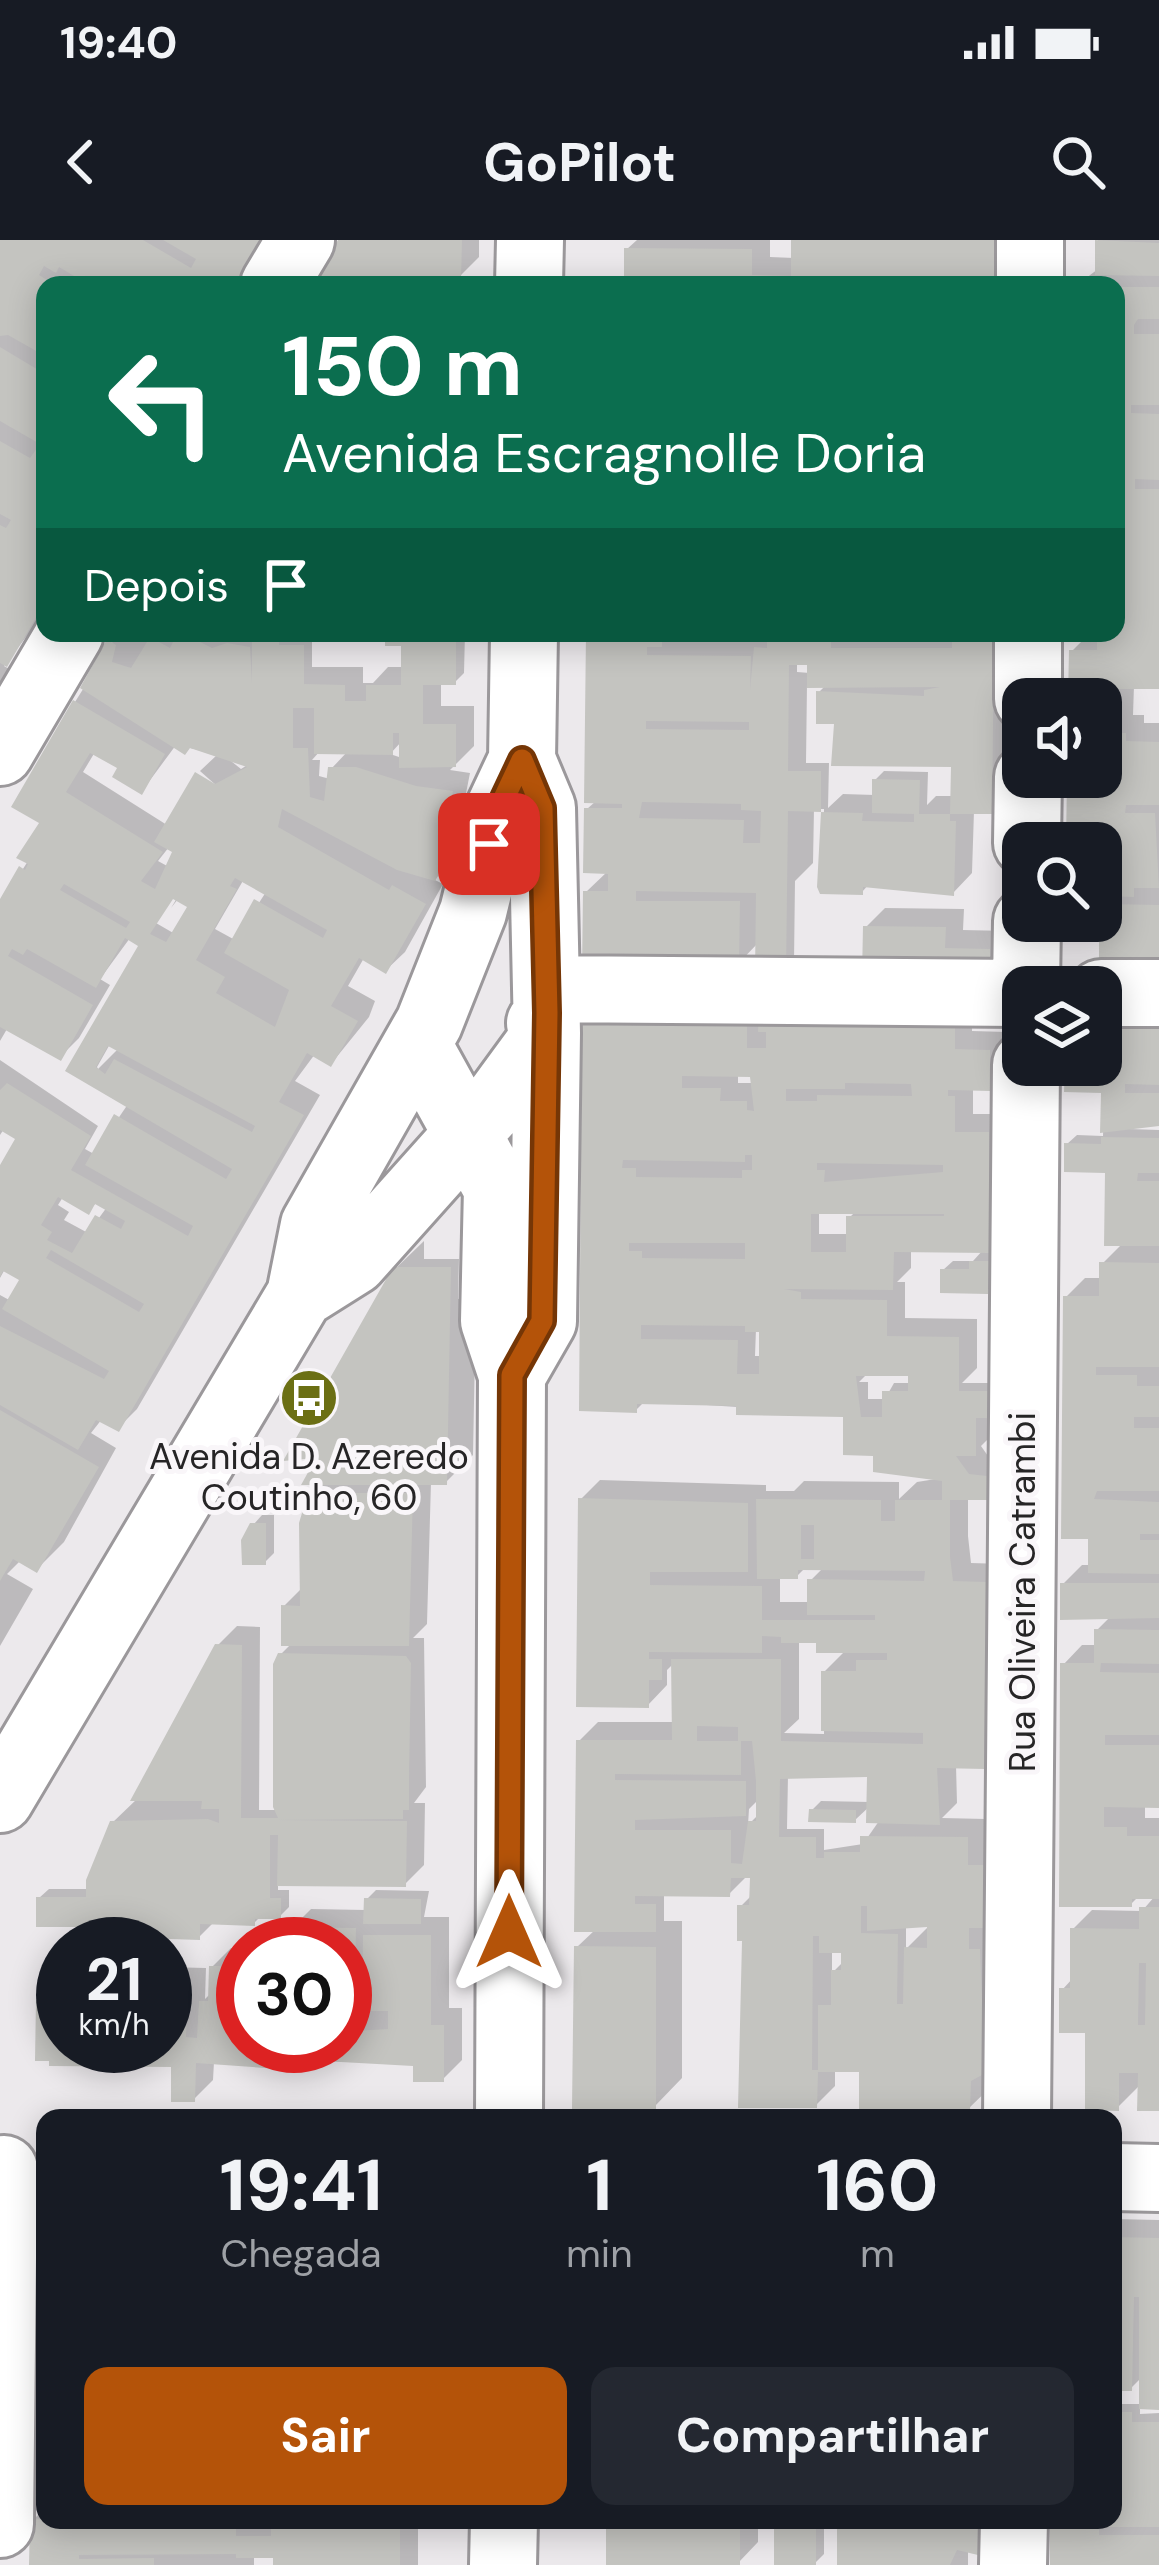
<!DOCTYPE html>
<html lang="pt">
<style>
body{margin:0;font-family:"DM Sans",sans-serif;background:#242831;color:#f1f3f6;height:100vh;display:flex;flex-direction:column;font-size:45px;white-space:nowrap}
*{box-sizing:border-box;margin:0}
p{font-size:39px;color:#9ea1a6}
.icon{flex:none;width:66px;height:66px;fill:none;stroke:currentColor;stroke-width:2;stroke-linecap:round;stroke-linejoin:round}
.map{position:relative;flex:1;overflow:hidden}
.panel{position:absolute;left:36px;top:1869px;width:1086px;height:420px;display:flex;flex-direction:column;background:#171b24;border-radius:24px;box-shadow:0 6px 30px #0003}
.panel>*{flex:none}
.hud{position:absolute;left:36px;top:36px;width:1089px;height:366px;border-radius:24px;box-shadow:0 6px 30px #0003;background:#0b6e4f;color:#fff;overflow:hidden}
.fabs{position:absolute;left:1002px;top:438px;display:grid;gap:24px}
.fabs a{display:grid;place-items:center;width:120px;height:120px;border-radius:24px;background:#171b24;box-shadow:0 6px 30px #0003;font-size:60px}
.speed{position:absolute;left:36px;top:1677px;display:flex;gap:24px;font-size:60px;font-weight:700;text-align:center}
.speed>*{display:grid;place-content:center;width:156px;height:156px;border-radius:50%;background:#171b24;box-shadow:0 6px 30px #0003;line-height:1}
.speed small{font-size:30px;font-weight:400}
.speed .limit{border:18px solid #d22;background:#fff;color:#111}
.pin{position:absolute;display:grid;place-items:center;width:102px;height:102px;color:#fff;margin:-51px;border-radius:24px;box-shadow:0 6px 18px #0006}
.me{position:absolute;width:132px;margin:-66px;rotate:0deg;stroke-linejoin:round;filter:drop-shadow(0 0 9px #0008)}
.turn{display:flex;align-items:center;gap:42px;height:252px;padding:0 48px;font-size:54px}
.turn .icon{width:156px;height:156px;stroke-width:2.5}
.turn b{display:block;font-size:84px;line-height:102px}
.then{display:flex;align-items:center;height:114px;padding:0 48px;background:#0003;gap:24px;font-size:45px}
.eta{display:flex;justify-content:space-evenly;align-items:center;height:204px;text-align:center}
.eta b{font-size:72px;font-weight:700;line-height:84px}
.cta{display:flex;gap:24px;margin-top:auto;padding:24px 48px}
.cta a{flex:1;height:138px;border-radius:24px;background:#b45309;color:#fff;font-size:48px;font-weight:700;line-height:138px;text-align:center}
.cta a+a{background:#242831;color:#f1f3f6}
.status{display:flex;justify-content:space-between;align-items:center;height:84px;padding:0 60px;background:#171b24;direction:ltr}
.status svg{height:33px;fill:currentColor}
header{display:flex;justify-content:space-between;align-items:center;height:156px;padding:0 48px;background:#171b24;font-size:54px;font-weight:700}
.map>svg:first-child{display:block}
.shadow{fill:#0003;fill-rule:evenodd}
.building{fill:#c4c4c0;fill-rule:evenodd}
.lines{fill:none;stroke-linecap:round;stroke-linejoin:round}
.minor-casing{stroke:#9b989b;stroke-width:72}
.minor{stroke:#fff;stroke-width:66}
.route-casing{stroke:#753606;stroke-width:30}
.route{stroke:#b45309;stroke-width:21}
.labels{text-anchor:middle;dominant-baseline:central;stroke-width:10;stroke-linejoin:round;paint-order:stroke}
.poi-label{font-size:36px;fill:#262526;stroke:#f9f6f9}
.street-label{font-size:36px;fill:#262526;stroke:#f9f6f9}
</style>
<div class="status"><b>19:40</b><svg viewBox="0 0 49 12"><path d="M0 12V9h3v3zM5 12V6h3v6zM10 12V3h3v9zM15 12V0h3v12zM26 1h20v11H26zM47 4h2v5h-2z"/></svg></div>
<header><svg class="icon" aria-label="back" viewBox="0 0 24 24"><path d="M15 5l-7 7 7 7"/></svg>GoPilot<svg class="icon" aria-label="search" viewBox="0 0 24 24"><circle cx="10" cy="10" r="6"/><path d="M15 15l6 6"/></svg></header>
<div class="map">
<svg width="1159" height="2325" viewBox="0 0 1159 2325">
<rect width="100%" height="100%" fill="#ece9ec"/>
<path class="shadow" d="M0,0H270L240,45H45V372L4,426L11,430L0,448Z
M341,0H479V17L460,36H436V45H315Z
M637,0H770V17L794,18V0H1014V45H627V9Z
M1098,0H1159V446H1134L1133,475H1144V483H1159V731L1102,692L1068,681H1101V603H1069L1070,537H1101V459H1071L1072,411L1090,393H1116V45H1077L1098,29Z
M118,393L153,400L159,393H465L464,433L455,442H441V466H474V506L450,530L470,533L453,619L433,639L443,644L405,712L386,730L364,718L348,746L375,761L369,777L331,824L315,814L295,841L320,855L137,1169L118,1188L102,1179L91,1193L116,1208L64,1302L37,1329L21,1320L7,1334L33,1349L0,1406V1055L11,1061L23,1039L5,1029L0,1038V930L19,898L4,889L0,895V820L98,886L85,909L94,914L128,864L69,830L142,705L130,698L100,739L110,745L79,798L60,817L7,789L0,801V665L28,621L43,582L75,462ZM312,394H388L404,403V427H388L373,443H363V427H312ZM402,501V518L390,514ZM176,505L218,514L200,531L218,547L167,585L83,532L95,512L121,527L142,551ZM320,511H348L331,529L330,539L319,536L320,520H312ZM226,517L249,524L241,529ZM169,607L175,614L169,627L158,621ZM244,639L266,652L235,700L215,689ZM178,645L183,648L171,668L178,659L191,666L175,694L156,683ZM110,804L119,808L98,829L97,827ZM63,957L88,971L97,962L107,967L88,993L64,980L69,972L58,965Z
M589,393H1011V511L1000,562L991,571H974L972,633L953,653L869,644L862,652L823,651L824,569H814L813,623L795,641L794,722L785,731L758,703L738,724L586,652L608,631L587,569L596,561ZM797,422H810V433L797,432ZM807,445H826L819,452L837,481L954,524L951,556H936L927,565L928,532L884,531L875,540V555L843,554L828,568L829,523H806Z
M885,668L964,669L963,690L1008,691L989,736L866,687Z
M973,759L972,791L1007,792V829L988,848L973,847V874H1007V991L985,1013H997L996,1042L987,1051L943,1030L953,1021H973L983,1010H911V1028L897,1042H905V1078L977,1079V1128L962,1143H996L994,1193L981,1206L988,1216L1005,1217V1238L986,1257H968V1296L971,1323L1004,1324L1003,1507L984,1526L956,1525L957,1563L942,1578L986,1579V1607H1002L997,1841L969,1868L862,1824L835,1829V1846L816,1865L745,1698L740,1667L752,1655L753,1635H748L729,1654H664V1681H682V1838L655,1866L577,1707L596,1689L579,1501L598,1482H674V1423L667,1430V1445L648,1465L581,1259L600,1240L766,1245V1251H794L804,1241L899,1242V1259L917,1242L942,1238L876,1213L846,1174L645,1161L636,1170L585,784L604,765ZM738,834H753V843H738ZM819,970L856,971L849,978V994H819ZM756,1089H762V1116H755ZM868,1133H911V1143H894L885,1159H868V1142H859ZM806,1327L823,1328L810,1341V1362H780V1336H797ZM799,1398L846,1410L824,1432V1494L784,1493L799,1479ZM870,1534V1562L821,1561L812,1570L855,1580L870,1566L879,1581L863,1604L824,1610V1589H787L788,1536ZM758,1560V1575L748,1585L749,1569ZM906,1684H931L906,1709ZM832,1710H844V1721L832,1733Z
M1159,760V883L1129,889L1159,890V1565L1145,1564V1578H1159V1868L1140,1845L1117,1868L1088,1790L1062,1750L1073,1738V1689L1092,1670L1142,1671L1155,1656H1139L1131,1664H1062L1063,1425L1082,1405H1097V1390L1110,1377L1063,1344L1082,1325H1091L1066,1057L1085,1038H1102V1024L1123,1003L1108,934L1067,904L1077,895L1103,896L1104,850L1068,825H1101V795H1112Z
M424,1001V1019H459L458,1059H476L473,1215L446,1242H431L427,1384L413,1398H424L426,1547L414,1563H425L424,1625L405,1644L278,1643V1650H289V1667L280,1676H261L254,1683L214,1682L199,1697L156,1695V1704H74L82,1684L39,1658L49,1649H89L112,1583L138,1558L217,1406L237,1386L260,1387L259,1570H279L280,1415L292,1403L284,1366L303,1347L311,1254L323,1242L395,1029Z
M262,1275H274V1313L265,1322L253,1285Z
M376,1650L429,1651L424,1677H449V1768H462V1820L443,1839L417,1823L314,1821V1816H287L277,1826L214,1822L213,1840L194,1859L174,1824L52,1823L39,1761L58,1742H63V1806H165V1727L206,1728L205,1759L211,1753L212,1727L231,1708H243V1806H345V1704H291L292,1688L311,1669L366,1670L367,1659Z
M1113,1979L1159,1980V2167L1140,2166V2174L1159,2173V2325H1053V2287L1060,2280H1113V2164H1142V2137L1131,2148H1113Z
M45,2268V2280H418V2325H276V2315H254V2325H32L33,2280Z
M614,2280H996V2293L977,2311L968,2309V2325H838L840,2283H824V2314L815,2323L777,2283H758V2302L739,2322L609,2285Z"/>
<path class="building" d="M0,0H143L191,28L196,19L163,0H261L235,45H89L59,27L56,33L44,26L39,35L55,45H45V116L8,95L0,96Z
M338,0H462L461,39H418V45H312Z
M791,0H996V45L791,38V45H624V8L752,9V35L791,36Z
M1095,0L1159,3V36L1095,35Z
M1116,47H1159V79H1138L1134,85V94H1159V165H1131V173L1159,174V240L1135,239V249H1159V449H1116L1115,493H1126V501L1159,502V565H1126L1125,573H1155L1159,648H1134V657L1106,656V664L1159,665V734L1099,727V695H1065L1066,681H1101V603H1066L1067,537H1101V459H1068L1069,410H1097V393H1116Z
M0,107L45,134V362L7,427L0,423V285L6,288L11,280L0,274V201L30,218L40,204L0,181Z
M160,393H199L196,400L212,408L227,403L250,407L252,443V393H279V405H304V444L345,445V461H366V445H401V406H385V393H456V445H423V484H456V527L399,528V493H393V515L314,514V468H293V508H308L310,557L324,561L328,527H356L416,546L453,551L438,636L435,641L397,630L282,569L278,587L389,650L392,645L426,664L386,734L359,718L331,766L358,781L344,805L331,827L307,813L279,862L304,875L119,1192L96,1180L78,1210L0,1165V1086L104,1139L109,1131L2,1069L19,1040L3,1031L0,1037V925L15,899L0,890V850L7,843L91,896L71,930L188,996L193,986L85,925L114,874L226,939L232,929L65,831L138,706L125,698L96,748L27,709L23,715L12,709L8,716L93,765L61,821L0,787V659L19,626L25,630L28,624L16,618L39,583L11,567L73,460L165,514L142,555L112,537L117,528L90,513L66,552L163,612L141,641L155,649L172,612L154,602L195,532L215,544L247,527L190,508L185,515L80,448L107,399L116,405L112,422L131,428L150,397L170,408L174,400ZM235,638L327,690L323,698L254,659L224,713L289,750L275,787L216,753L225,737L196,720L237,649L230,646ZM64,644L130,682L126,688L60,650ZM173,659L187,667L166,702L150,694ZM108,806L255,886L252,892L114,819L105,834L96,827ZM58,957L89,975L95,964L125,981L121,989L95,975L72,1013L47,1000L52,992L41,985ZM51,1010L144,1064L139,1072L46,1018Z
M586,393H831V408H952V401H851L852,393H994L992,574H950V581H956L954,656L863,647V655L820,654L817,647L821,572L863,573L862,581L914,582V574L872,573V539L920,540L919,574H950L951,527L831,526L834,484H816V451L924,456V450L940,447L807,448V425H789L788,531H821V572L788,571L786,734L755,733L756,653L636,651V661H740L739,727L582,731L583,651H608V634L583,633L584,568H622V564L584,563ZM662,399L767,400V408L754,407L750,450L751,416L647,415V407H662ZM646,481L749,482V490L646,489ZM642,562L741,564V570L761,571L760,603H743L744,580L639,578Z
M863,686L946,687L945,708L990,709V739L862,736Z
M582,764L587,765V783H620V773L747,767V808H766V792H758L759,767L955,777V809L990,810V851L948,850V856H955V892H989V1013L894,1012L893,1050L784,1049L801,1052V1059L887,1060V1096L959,1097V1151H988L987,1178H976V1216H956L969,1234L987,1236V1260H950V1317L953,1341L986,1342L985,1529L937,1528L940,1585L866,1583L867,1537L780,1539L779,1597H816V1618H824V1612H860V1596L968,1597V1625H985L984,1688H969V1709H980L983,1787L982,1835L971,1841L970,1871L859,1869V1832H818L817,1868H738L742,1701H737V1665H749L750,1638H731L730,1657L635,1656V1664H656V1692H574L576,1500H672L671,1419H781V1501L923,1504V1493L821,1491V1431H856V1420H887V1413H816V1403H781V1397L762,1396V1413L649,1412V1419H662V1440H649V1468L576,1467L578,1258L748,1263V1332H650V1345L762,1346V1380H875V1375H807V1339L924,1341L925,1331L798,1330V1339H757L756,1259L881,1260V1281H895V1260H942V1241L873,1232V1216L843,1215V1177L736,1175V1166L637,1164V1173L579,1171ZM682,836L750,837L754,871L747,870V861H720L721,848H682ZM845,843L911,844L912,856L817,855V861H786V849H845ZM745,915H752V930H742V938L636,937V928H622L623,920L745,922ZM817,923L943,925V932L824,942L825,930H817ZM811,974H944V976H846V1012H811ZM629,1003H745V1019L642,1018V1011H629ZM641,1085L745,1086V1092H759V1134H737L738,1100L641,1099ZM856,1136H908V1151H882V1177H861ZM801,1285H814V1319H801ZM697,1486L738,1487V1501H697ZM741,1501H752L756,1541V1581H748L742,1624L731,1623V1590H635V1580L746,1576V1541L615,1540V1534L741,1535ZM861,1666H867V1691L927,1687V1708L904,1707L903,1764H897L898,1694L861,1693ZM813,1696H819V1713H841V1730H831V1765H818V1830H812Z
M1109,778H1159V845L1125,844V853H1159V886L1100,893L1101,853L1064,852L1065,825H1101V813H1109Z
M1101,897L1159,898V933H1138L1137,941H1159V1006H1104L1105,933L1064,932V903L1101,904Z
M969,1021H989L988,1054L940,1053V1029H969Z
M1099,1022L1159,1023V1127H1096V1135H1137V1146H1159V1177H1134V1188H1159V1251H1097L1094,1259L1159,1262V1294H1140V1300H1159V1334L1088,1333V1299H1061L1063,1056H1099Z
M393,1027H451L447,1245H301L316,1218L283,1221Z
M0,1170L99,1227L37,1333L13,1319L0,1341Z
M308,1253H413L409,1406H281V1365L300,1366L299,1283Z
M250,1283H266V1325H242L241,1300Z
M1060,1343H1159V1378L1060,1380Z
M1094,1389L1159,1390V1424L1101,1423L1100,1432L1159,1433V1495H1105V1505H1159V1568L1104,1567V1587H1127V1596H1159V1659H1132V1667H1059L1060,1423H1094Z
M215,1404L242,1405L241,1578H278L273,1567V1424L278,1413L406,1416L411,1423L409,1537V1570H403V1579L278,1580L407,1581L406,1647L277,1646L278,1595H270V1658H281V1679H255V1686L200,1684V1700L139,1698V1704H71V1698H79V1687H36V1657H86V1640L110,1581L208,1579L219,1583V1569H201L202,1561H130Z
M809,1569L856,1570V1583L808,1582Z
M364,1658L421,1659V1684H363Z
M1139,1667H1159V1871H1137L1138,1833H1119V1871L1085,1870V1793H1059V1748H1070V1688L1139,1689ZM1139,1723H1146L1145,1785H1138Z
M289,1687L356,1688L354,1791L388,1789V1771H362L363,1695H431V1785H444V1842H413V1826L287,1819V1806H345V1704H288Z
M574,1706L656,1707V1869H572Z
M209,1726H243V1806H279V1829L196,1823L195,1862H171V1827L49,1826V1821H35L36,1760H63V1806H165V1745L188,1746L186,1797L197,1798L199,1761H208Z
M1113,1997L1159,1998V2170L1139,2169V2057H1134L1132,2151H1113Z
M32,2057H45V2097H31Z
M31,2170H45V2238H30Z
M1113,2172H1132V2182H1159V2287H1108L1113,2280Z
M30,2279L236,2280V2296H271V2286L400,2287V2325H273V2318H236V2314L79,2315V2319L154,2318V2325H29Z
M716,2280H805V2286H816V2325H774V2286L740,2285V2325H606V2284L716,2285Z
M817,2280H978V2315L957,2310L950,2325H837V2286H817Z
M1050,2286L1099,2287V2295H1159V2325H1050Z"/>
<g class="lines">
<g class="minor-casing">
<path id="minor" d="M1030,0V45
M274,45L301,0
M529,45L530,0
M1028,459V393
M0,512L70,393
M1027,603L1028,537
M1026,747L1027,681
M546,749L1023,753
M1101,753H1159
M418,805L497,948L494,1081L512,1135L509,1878
M300,1055L354,1021L498,860L547,793L542,568L522,520L524,393
M512,1135L543,1081L547,793L540,783
M0,1559L300,1055L314,985L429,783L473,672L498,571L522,520
M1017,1878L1026,825
M1113,1937L1159,1938
M0,2284L4,1929
M503,2325L504,2280
M1013,2325L1014,2280"/>
</g>
<use href="#minor" class="minor"/>
</g>
<g class="lines">
<g class="route-casing">
<path id="route" d="M489,604L498,571L522,520L542,568L547,773L542,1081L512,1135L509,1692"/>
</g>
<use href="#route" class="route"/>
</g>
<defs>
<g id="bus-disc" transform="scale(3)"><circle r="9.5" fill="#6b6f14" stroke="#f9f6f9"/><path d="M-5-6H5V4H4V6H2V4H-2V6H-4V4H-5ZM-3.5-4V0h7V-4ZM-3.5 1.2v1.5H-2V1.2ZM2 1.2v1.5H3.5V1.2Z" fill="#fff"/></g>
</defs>
<g fill-rule="evenodd">
<use href="#bus-disc" x="309" y="1158"/>
</g>
<g class="labels">
<g class="poi-label">
<text x="309" y="1216">Avenida D. Azeredo<tspan x="309" dy="41">Coutinho, 60</tspan></text>
</g>
<g class="street-label">
<text transform="translate(1022 1352) rotate(-90)">Rua Oliveira Catrambi</text>
</g>
</g>
</svg>
<div class="fabs">
<a><svg class="icon" aria-label="sound" viewBox="0 0 24 24"><path d="M4 9h4l5-4v14l-5-4H4zM17 9q2 3 0 6"/></svg></a>
<a><svg class="icon" aria-label="search" viewBox="0 0 24 24"><circle cx="10" cy="10" r="6"/><path d="M15 15l6 6"/></svg></a>
<a><svg class="icon" aria-label="layers" viewBox="0 0 24 24"><path d="M12 4l9 5-9 5-9-5zM3 14l9 5 9-5"/></svg></a>
</div>
<div class="speed"><div>21<small>km/h</small></div><div class="limit">30</div></div>
<div class="pin" style="left:489px;top:604px;background:#d93025"><svg class="icon" aria-label="arrive" viewBox="0 0 24 24"><path d="M6 21V4h12l-3 4 3 4H6"/></svg></div>
<svg class="me" style="left:509px;top:1692px" viewBox="-20 -20 40 40"><path d="M0-17L14 15 0 8-14 15z" fill="#b45309" stroke="#fff" stroke-width="4"/></svg>
<div class="hud">
<div class="turn"><svg class="icon" aria-label="left" viewBox="0 0 24 24"><path d="M17 20v-9H6M10 6l-5 5 5 5"/></svg><div><b>150 m</b>Avenida Escragnolle Doria</div></div>
<div class="then">Depois<svg class="icon" aria-label="arrive" viewBox="0 0 24 24"><path d="M6 21V4h12l-3 4 3 4H6"/></svg></div>
</div>
<section class="panel">
<div class="eta">
<div><b>19:41</b><p>Chegada</p></div>
<div><b>1</b><p>min</p></div>
<div><b>160</b><p>m</p></div>
</div>
<div class="cta"><a>Sair</a><a>Compartilhar</a></div>
</section>
</div>
